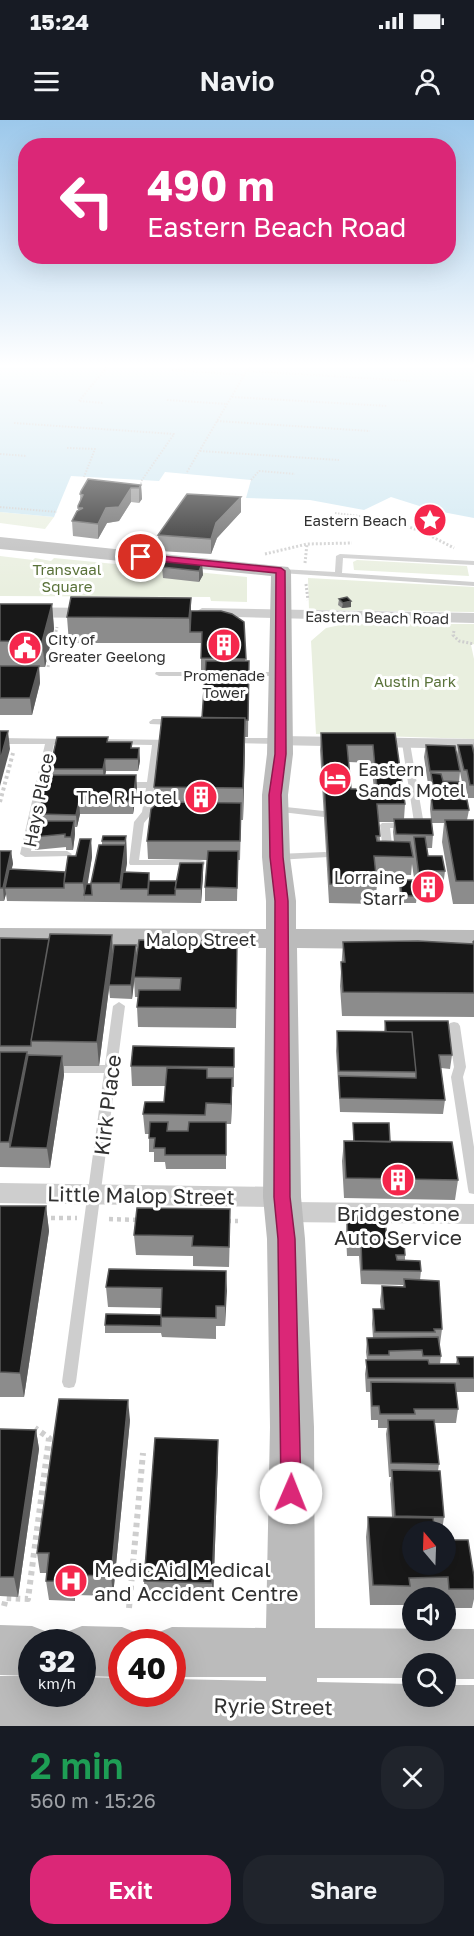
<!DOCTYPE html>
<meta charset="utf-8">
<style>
body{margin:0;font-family:"Golos Text",sans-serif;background:#20242c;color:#f1f3f6;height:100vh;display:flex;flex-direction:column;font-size:22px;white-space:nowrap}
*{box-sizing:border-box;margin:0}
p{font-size:20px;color:#9ea1a6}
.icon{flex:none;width:33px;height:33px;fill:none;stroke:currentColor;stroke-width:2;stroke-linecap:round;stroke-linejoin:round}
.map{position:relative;height:1606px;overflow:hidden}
.panel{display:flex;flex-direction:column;background:#171b24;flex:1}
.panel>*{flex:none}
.guide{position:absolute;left:18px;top:18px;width:438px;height:126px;border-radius:24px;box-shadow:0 6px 24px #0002;background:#db2777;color:#fff;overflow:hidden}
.needle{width:39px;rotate:341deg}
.controls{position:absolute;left:402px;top:1401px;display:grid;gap:12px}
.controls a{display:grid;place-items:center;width:54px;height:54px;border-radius:50%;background:#171b24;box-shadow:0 6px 24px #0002;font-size:30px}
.speed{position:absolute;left:18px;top:1509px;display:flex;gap:12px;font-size:30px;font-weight:700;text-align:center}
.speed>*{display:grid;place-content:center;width:78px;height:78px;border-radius:50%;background:#171b24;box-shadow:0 6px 24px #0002;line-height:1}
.speed small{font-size:15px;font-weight:400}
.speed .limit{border:9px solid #d22;background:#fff;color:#111}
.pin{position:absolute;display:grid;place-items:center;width:51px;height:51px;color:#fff;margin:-26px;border:3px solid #fff;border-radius:50%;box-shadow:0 2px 6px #0007}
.me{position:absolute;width:66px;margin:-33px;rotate:1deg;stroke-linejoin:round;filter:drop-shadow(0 0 4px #0008)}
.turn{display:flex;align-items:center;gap:21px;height:126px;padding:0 30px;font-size:27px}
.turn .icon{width:78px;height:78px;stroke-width:2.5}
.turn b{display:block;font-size:42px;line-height:51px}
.round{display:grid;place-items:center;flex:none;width:63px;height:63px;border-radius:24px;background:#20242c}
.overview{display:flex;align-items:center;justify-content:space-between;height:102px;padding:0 30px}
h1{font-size:36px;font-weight:600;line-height:45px;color:#1e9e55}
.primary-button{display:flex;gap:12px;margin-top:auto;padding:12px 30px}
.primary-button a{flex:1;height:69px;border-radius:24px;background:#db2777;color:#fff;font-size:24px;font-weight:600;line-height:69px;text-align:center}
.primary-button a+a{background:#20242c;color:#f1f3f6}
.status{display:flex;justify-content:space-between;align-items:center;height:42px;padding:0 30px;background:#171b24;direction:ltr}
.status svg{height:16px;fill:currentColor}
header{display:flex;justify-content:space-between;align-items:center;height:78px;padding:0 30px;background:#171b24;font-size:27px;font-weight:600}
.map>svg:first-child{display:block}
.green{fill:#e9efdf}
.water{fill:#cae5f0}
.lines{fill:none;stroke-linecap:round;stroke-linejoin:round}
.path-far4{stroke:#cecece;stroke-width:2;stroke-dasharray:1.5 1.5;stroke-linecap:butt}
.path-far3{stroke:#cecece;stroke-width:3;stroke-dasharray:2 2;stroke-linecap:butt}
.path-far2{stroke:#cecece;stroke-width:4;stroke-dasharray:3 3;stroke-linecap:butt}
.path-far1{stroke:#cecece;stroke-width:4.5;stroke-dasharray:4 4;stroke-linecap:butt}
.path{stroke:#cecece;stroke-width:6;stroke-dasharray:4.5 4.5;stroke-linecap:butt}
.lane{fill:#cecece;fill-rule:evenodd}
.street{fill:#cecece;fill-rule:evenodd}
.secondary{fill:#bbb;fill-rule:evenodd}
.wall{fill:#8c8c8c;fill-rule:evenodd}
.shaded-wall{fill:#5d5d5d}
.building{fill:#181818;stroke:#5d5d5d;stroke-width:1.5;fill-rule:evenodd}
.route{fill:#db2777;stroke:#8e194d;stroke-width:1.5}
.labels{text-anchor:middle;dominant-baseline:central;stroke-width:6;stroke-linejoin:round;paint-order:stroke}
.far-poi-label{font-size:15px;fill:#313131;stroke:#fff;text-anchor:end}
.far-park-label{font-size:15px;fill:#5a723a;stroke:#fff}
.far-street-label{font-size:15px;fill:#313131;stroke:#fff}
.poi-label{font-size:18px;fill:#313131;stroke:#fff;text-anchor:end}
.street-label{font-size:18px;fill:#313131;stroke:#fff}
.near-street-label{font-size:21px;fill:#313131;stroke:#fff}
.near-poi-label{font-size:21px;fill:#313131;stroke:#fff}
</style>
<div class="status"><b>15:24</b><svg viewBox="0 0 49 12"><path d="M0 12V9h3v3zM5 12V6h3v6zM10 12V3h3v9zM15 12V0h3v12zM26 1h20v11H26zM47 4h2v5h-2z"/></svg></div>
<header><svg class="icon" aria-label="menu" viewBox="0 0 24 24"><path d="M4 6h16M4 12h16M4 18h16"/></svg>Navio<svg class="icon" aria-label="person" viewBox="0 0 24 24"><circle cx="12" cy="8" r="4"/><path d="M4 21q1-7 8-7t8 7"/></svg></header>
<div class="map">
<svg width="474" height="1606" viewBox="0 0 474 1606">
<rect width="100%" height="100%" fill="#fff"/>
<path class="green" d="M0,392L54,397L45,409L0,403Z
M0,436L33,440L35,438L51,441L54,438L247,457V482L211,481L210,477L0,476Z
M357,440L467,446L469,456L354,450L353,442Z
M308,458L474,467V492L309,490Z
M345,504H474V524L471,525L474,539V619L316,614L311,521L326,508Z"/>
<path class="water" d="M0,247H474V398L432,390L391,377L364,390L310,380L246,378L251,360L165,352L159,361L71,356L54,397L0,392Z"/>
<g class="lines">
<path class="path-far4" d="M172,250L245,255
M247,251L412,261
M232,277L387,286
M167,280L227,284
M79,281L107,247
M80,281L103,283
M217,301L370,311
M14,303L174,314L142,360L139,370
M67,328L95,329L84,357
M200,331L339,340
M0,334L27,336
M187,352L249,247
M251,360L259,351L295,354
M0,387L57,392
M335,393L367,397L403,405"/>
<path class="path-far3" d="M399,403L425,413L454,428
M265,434L307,424L352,423
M305,443L307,424
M306,464L308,480
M454,511L453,515L459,521L474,524
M48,547L57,507"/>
<path class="path-far2" d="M0,682L13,633"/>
<path class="path-far1" d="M43,1098H77
M109,1099L138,1100
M227,1101H238"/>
<path class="path" d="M4,1486L6,1478L28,1479L49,1318L35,1308
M129,1488L143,1333"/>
<path class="lane" d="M340,434L474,441V445L343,438L342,453L474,462V466L281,453L277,451L281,449L335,452L336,436Z
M156,552H219L223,554L219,556H159L155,554Z
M232,552H280L284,554L280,556H232Z
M153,599H174L178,602L174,605L150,604L149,602Z
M0,618L69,619L73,622L69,625L54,624L31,731H67L72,734L70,736L25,737L20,734L45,624H0Z
M231,618H280L284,621L280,624L228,623V619Z
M96,619L177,620V624L161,625L152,693L144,703L139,740H200L204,741L205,743L204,745H130L129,743L134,702L142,692L146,668H122L117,665L122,662H147L152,625L93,624V620Z
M406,620L410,623L424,705L419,708H390L393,733L388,736L383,733L380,705L382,703L414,702L402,623Z
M276,686L324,691L329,694L324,697L273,691L271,689L273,687Z
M325,732L328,733L330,735L328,737L277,740L272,737L277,734Z
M119,882L125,886L76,1262L74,1267L69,1268L64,1267L62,1262L104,953H51L47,952L45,949L47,946L51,945H105L113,886Z
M454,902L458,903L460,906L466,947L463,957L474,1027V1074L469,1073L468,1069L451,957L454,947L448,906L450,903Z"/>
<path class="street" d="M0,487L95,488L103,493L95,498L0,497Z
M202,488L474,493V503L197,496L194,493Z
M280,616L474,619V629L274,625L271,621L274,617Z
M0,1063L282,1067L291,1070L295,1077L292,1082L474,1084V1104L283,1102L274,1099L270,1092L273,1087L0,1083Z"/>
<path class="secondary" d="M0,417L288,447L291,451L293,634L288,675L290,737L296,781V809L474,810V830L297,828L301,1077L305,1119L314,1307L315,1508L474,1509V1559H446V1544H412V1558H317V1562L412,1564V1576H446V1565H474V1606H0V1556H32V1574H82V1557L122,1558V1574H172V1559L266,1561V1557H172V1522H151L154,1514L172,1507L266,1508L270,1307L267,1119L263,1077L266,828L0,826V808L266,809V781L262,737V675L267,634L271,456L0,429Z
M0,1505L32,1506L50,1513L53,1522H32V1556L0,1555Z
M82,1506L122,1507L140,1514L143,1522H122V1557L82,1556V1522H61L64,1513Z"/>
</g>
<path class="wall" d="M141,365L142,379L139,383L131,382L119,401L107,403L98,419L73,416L72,401L78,390V386L80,381V374Z
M241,377V392L217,418L211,434L159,431L158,415Z
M202,444L203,455L199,462L163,458L162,447Z
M191,478V491L244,502L245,541H249L248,617H245L243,700H241L240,740H238L237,781H205V767L207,740L148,739L147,721L155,685L154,667L202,598L205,550H201V523H69L67,497Z
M339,479L351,481V487L342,488L338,485Z
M0,484H52L54,509L45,547H39L40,563L32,595H0Z
M321,613H395L405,684L404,699H431L430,689L431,676L430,664H428L424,637L426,625L457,636L458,625L473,630L474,622V678H468L465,662H462L460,652L459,662L463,671L462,679L469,690L467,700H474V784H453L442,722L444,703H432L433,715L432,728H427L428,736L445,751L442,774H430L429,779H417L412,744L411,755L376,754L377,765L375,784L329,783L320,630ZM349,642L371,643L374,669H351ZM379,702H394L393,712L394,722L380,721Z
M109,622H132V628H139L140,641L138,651H106L105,655H136L137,668L133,694H80L77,707H75V714L73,730H66V727L35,730L34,717L40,701L39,694L51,655L50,649Z
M126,716L127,743L125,752L149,753L150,761H176L203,756L201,783L7,781L6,774L4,781H0V731H11L13,744L11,749L65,752L91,719L92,737L87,764H91L102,725V721Z
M400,760L417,776L416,783H401L399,767Z
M112,815L113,835L136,825L137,836L237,840L236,908L138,907L137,887L138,877H135L134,859L132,879L110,878L109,868L99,946H64V955L50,1048L0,1047V818L49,819Z
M474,821V897L342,896L340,866L343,822L473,824V822Z
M385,901L452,935L450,949L441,948L445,980L443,994L340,992L336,931L337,911L384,912Z
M234,928V967H232L231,1004H226V1049H166L165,1042H154V1032H149V1014H145L143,994L164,982L165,966H132L131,946Z
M353,1003L390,1022L458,1060L455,1080L344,1078L342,1041L344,1021H353Z
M0,1086H46L49,1111L24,1277H0Z
M347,1100L387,1123L405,1135V1141L421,1151L420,1160L442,1209L440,1224H439L441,1236L440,1244H456L457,1237H474V1272H456L458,1289L456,1303H435L439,1344L438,1351L444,1397L442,1411L412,1412L474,1457V1479L472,1488H446L445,1477L409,1478L407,1485H370L366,1417L368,1397H392L390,1364L391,1357H389L386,1314L387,1308H378V1300H371L370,1272H366L365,1254L367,1240L366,1232L367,1218H373L372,1204L373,1189H381L380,1181L382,1166L403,1167V1165L361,1164L359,1136H347L346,1114Z
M230,1109L229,1147L193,1146V1136L136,1135L134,1115Z
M226,1151L225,1206H216V1219L162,1217L161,1213H105V1205L161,1195V1188L108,1187L106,1167Z
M130,1300L113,1476L75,1475V1481L49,1480L46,1461L47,1453H40L37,1433Z
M0,1309L36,1310L39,1329L18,1477L0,1476Z
M218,1340L213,1482L145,1480L144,1461Z"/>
<path class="shaded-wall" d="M141,365L142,379L139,383V368Z
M131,368V382L119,401L107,403L98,419V404L106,388Z
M241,377V392L217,418L211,434V419L216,403Z
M202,444L203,455L199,462V451Z
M191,478V503L190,512L189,498Z
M351,481V487L342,488L343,483Z
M52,484L54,509L45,547L42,522Z
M39,546L40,563L32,595L30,578Z
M245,598V629L243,700V668Z
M8,611L10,629L0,666V641Z
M139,628L140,641L138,651V639Z
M105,639L106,651L104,662L103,649Z
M136,655L137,668L133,694V681Z
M79,681L80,694L77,707L76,695Z
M74,701L75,714L73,730L71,717Z
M126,716L127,743L123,769H121L120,763Z
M91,719L92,737L86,775H84L85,782L83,763Z
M11,731L13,744L7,768H5L6,774L4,781L3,768Z
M203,743V756L201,783V769Z
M112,815L113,838L99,946L97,922Z
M136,825L137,839L132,879L131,865Z
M27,932L30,957L10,1027L9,1022Z
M62,936L64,955L50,1048L47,1028Z
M232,958V978L231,1004V984Z
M46,1086L49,1111L24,1277L20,1253Z
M226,1151L227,1171L225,1206V1186Z
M128,1280L130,1300L113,1476L111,1456Z
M36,1310L39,1329L18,1477L14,1457Z
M218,1320V1340L213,1482L212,1463Z
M73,1455L75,1475V1481L72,1462Z"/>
<path class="building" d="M88,359L141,365L139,368H131L119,387L106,388L98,404L72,401L77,391L83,388H78V386L83,375L80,374L81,371Z
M187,374L241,377L216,403L211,419L158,415Z
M166,441L202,444L199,451L162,447Z
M71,477L191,478L189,498L67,497Z
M347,477L351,481L343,483L339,479Z
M0,484H52L42,522L0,521Z
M191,491H221L232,494L244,502L246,539L201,538L202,512H190Z
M206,541H249L248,600H245V598H202Z
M0,546H39L30,578H0Z
M162,597L245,598L243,668L154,667Z
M0,611H8L0,641Z
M321,613H395L405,684H377L380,716H376L377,721L410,722L413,737L374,736L377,765L330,764ZM347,625H373L377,669H351Z
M57,617H108L107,622H132L131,628H139L138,639H105L103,649H50Z
M426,625L455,626L460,651H430Z
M458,625H472L474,634V665H470L467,650H464Z
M431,653L441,654L443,661L461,662L463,671H434Z
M48,655H136L133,681H79L76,695L39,694Z
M431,676L467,680L469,690H433Z
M158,682L241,683L240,721H147L151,689Z
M394,699H431L433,715L396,714Z
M445,700H474V761H456Z
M38,701H74L71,717H65V714L34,717Z
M103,716H126L125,721H102Z
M414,717H425L428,736H442L445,751H431L432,756H419Z
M80,719H91L83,763H64L68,736H76Z
M99,725H125L120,763H91Z
M0,731H11L3,768H0Z
M208,731H238L237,768L205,767Z
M180,743H203L201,769H175Z
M9,749L65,752L64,763V768H5Z
M123,752L149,753L148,769H121Z
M400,760H414L417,776H402Z
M149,761H176L175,775H148Z
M86,764H91L92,775H84Z
M50,814L112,815L97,922L31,921Z
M0,818L49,819L31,921V926H0Z
M139,820L237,821L236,888L137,887L139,870H180L181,858L134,857Z
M418,821L474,824L473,822L474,821V873L343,872L341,842H345L343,822Z
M114,825H136L131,865H109Z
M385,901H448L452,935H439L445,980L340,978L339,956L416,958V952L412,912H386Z
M337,911L412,912L416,952L339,951Z
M133,926L234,928V947L131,946Z
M0,932H27L9,1022H0Z
M28,935L62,936L47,1028L10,1027Z
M167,948L207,949V958H232L231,984L206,983L205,995L143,994L145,982H164Z
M150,1002H168L167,1011H188L189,1002H226V1035H165V1028H154L155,1018H149Z
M353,1003H389L390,1022L354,1021Z
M344,1021L452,1022L458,1060L346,1058Z
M0,1086H46L20,1253L0,1252Z
M137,1088L230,1089L229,1127L192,1126L193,1116L134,1115Z
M351,1096H385L387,1123H404L405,1135H396L397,1140L420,1141L421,1151L362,1150L361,1122L348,1121L347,1100Z
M109,1149L226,1151L225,1186H216V1198L161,1197L162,1168L106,1167Z
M404,1159L439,1161L442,1209H434L435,1212H375L373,1189H384L382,1166L405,1167Z
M106,1194L161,1195V1206L105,1205Z
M438,1217L441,1236H423L422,1230L389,1231V1235H369L367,1218Z
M457,1237H474V1258H368L366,1240H428L429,1244H459Z
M371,1262L455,1263L458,1289H414L415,1294H380L379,1286H372Z
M59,1279L128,1280L111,1456L73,1455L72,1462L46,1461L49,1433H37Z
M388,1300H434L439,1344L391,1343Z
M0,1309L36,1310L14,1457H0Z
M155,1318L218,1320L212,1463L144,1461Z
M392,1350L440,1351L444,1397L395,1396Z
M368,1397L433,1398L435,1412H412V1444H446V1420H468L474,1457V1469H449L448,1457L409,1458L410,1466L373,1465Z"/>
<linearGradient id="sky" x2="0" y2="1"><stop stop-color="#9cc8eb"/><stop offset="0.52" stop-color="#fff"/><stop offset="1" stop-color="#fff" stop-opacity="0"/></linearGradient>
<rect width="474" height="472" fill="url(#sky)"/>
<path class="route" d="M141,434L281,448L285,451L286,634L281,675L283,737L288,781L290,1077L295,1119L301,1373L298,1379L291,1382L284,1379L281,1373L278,1119L274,1077L275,781L270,737L269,675L275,634L276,453L138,439V435Z"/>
<defs>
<g id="sight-disc" transform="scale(1.725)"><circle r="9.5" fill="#f5274c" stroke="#fff"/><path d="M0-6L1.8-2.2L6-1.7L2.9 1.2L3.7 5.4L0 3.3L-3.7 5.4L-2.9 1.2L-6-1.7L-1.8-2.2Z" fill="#fff"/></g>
<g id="building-disc" transform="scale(1.725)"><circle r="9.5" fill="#f5274c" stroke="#fff"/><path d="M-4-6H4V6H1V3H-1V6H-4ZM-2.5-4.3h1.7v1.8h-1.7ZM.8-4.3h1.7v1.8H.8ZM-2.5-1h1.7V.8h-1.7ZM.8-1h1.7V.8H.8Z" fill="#fff"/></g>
<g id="civic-disc" transform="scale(1.725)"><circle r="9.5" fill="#f5274c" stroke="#fff"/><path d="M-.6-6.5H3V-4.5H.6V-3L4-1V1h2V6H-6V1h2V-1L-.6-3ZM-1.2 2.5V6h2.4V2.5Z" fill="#fff"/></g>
<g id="hotel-disc" transform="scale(1.725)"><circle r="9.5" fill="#f5274c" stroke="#fff"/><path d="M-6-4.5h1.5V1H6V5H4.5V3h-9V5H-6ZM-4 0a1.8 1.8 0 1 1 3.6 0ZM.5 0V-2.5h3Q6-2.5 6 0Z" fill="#fff"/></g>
<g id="hospital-disc" transform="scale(1.725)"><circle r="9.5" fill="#f5274c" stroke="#fff"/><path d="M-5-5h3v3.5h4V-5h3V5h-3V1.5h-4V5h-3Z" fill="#fff"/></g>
</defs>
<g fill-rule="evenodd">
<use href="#sight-disc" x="430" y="400"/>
<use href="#building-disc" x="224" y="525"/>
<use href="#civic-disc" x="25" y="528"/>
<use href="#hotel-disc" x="335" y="659"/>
<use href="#building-disc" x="201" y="677"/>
<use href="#building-disc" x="428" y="767"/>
<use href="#building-disc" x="398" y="1060"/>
<use href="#hospital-disc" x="71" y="1461"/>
</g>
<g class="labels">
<g class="far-poi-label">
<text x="407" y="400">Eastern Beach</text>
<text x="48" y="519" text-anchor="start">City of<tspan x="48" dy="17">Greater Geelong</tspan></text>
<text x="224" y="555" text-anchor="middle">Promenade<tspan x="224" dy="17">Tower</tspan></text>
</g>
<g class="far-park-label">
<text x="67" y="449">Transvaal<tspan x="67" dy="17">Square</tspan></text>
<text x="415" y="561">Austin Park</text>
</g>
<g class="far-street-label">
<text transform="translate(377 497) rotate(1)">Eastern Beach Road</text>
</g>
<g class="poi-label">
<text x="358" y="649" text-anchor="start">Eastern<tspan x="358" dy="21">Sands Motel</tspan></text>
<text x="178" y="677">The R Hotel</text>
<text x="405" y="757">Lorraine<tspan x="405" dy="21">Starr</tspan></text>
</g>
<g class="street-label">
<text transform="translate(38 680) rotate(-79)">Hays Place</text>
<text x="201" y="819">Malop Street</text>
</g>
<g class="near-street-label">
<text transform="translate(107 985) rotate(-83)">Kirk Place</text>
<text transform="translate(141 1075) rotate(1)">Little Malop Street</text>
<text transform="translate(273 1586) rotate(1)">Ryrie Street</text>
</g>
<g class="near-poi-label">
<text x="398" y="1093">Bridgestone<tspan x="398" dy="24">Auto Service</tspan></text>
<text x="94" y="1449" text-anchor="start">MedicAid Medical<tspan x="94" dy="24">and Accident Centre</tspan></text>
</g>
</g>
</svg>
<div class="controls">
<a><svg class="needle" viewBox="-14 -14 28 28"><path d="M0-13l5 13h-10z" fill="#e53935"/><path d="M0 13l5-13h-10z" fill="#9ea1a6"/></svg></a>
<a><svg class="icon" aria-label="sound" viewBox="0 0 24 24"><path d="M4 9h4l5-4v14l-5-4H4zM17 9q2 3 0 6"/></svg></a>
<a><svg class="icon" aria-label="search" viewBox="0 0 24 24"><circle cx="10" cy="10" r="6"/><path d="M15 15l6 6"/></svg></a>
</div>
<div class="speed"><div>32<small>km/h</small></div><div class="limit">40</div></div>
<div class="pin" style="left:141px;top:437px;background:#d93025"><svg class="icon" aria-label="arrive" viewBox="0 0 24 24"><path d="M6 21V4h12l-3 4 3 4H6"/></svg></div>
<svg class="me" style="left:291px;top:1373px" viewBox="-20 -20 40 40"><circle r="19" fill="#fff"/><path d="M0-13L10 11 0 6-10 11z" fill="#db2777"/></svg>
<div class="guide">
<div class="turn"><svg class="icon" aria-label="left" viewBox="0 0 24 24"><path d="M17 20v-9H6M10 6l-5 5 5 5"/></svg><div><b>490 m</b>Eastern Beach Road</div></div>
</div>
</div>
<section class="panel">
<div class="overview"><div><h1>2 min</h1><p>560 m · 15:26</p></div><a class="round"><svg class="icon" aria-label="close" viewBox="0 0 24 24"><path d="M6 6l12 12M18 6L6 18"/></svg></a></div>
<div class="primary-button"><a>Exit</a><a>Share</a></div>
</section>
